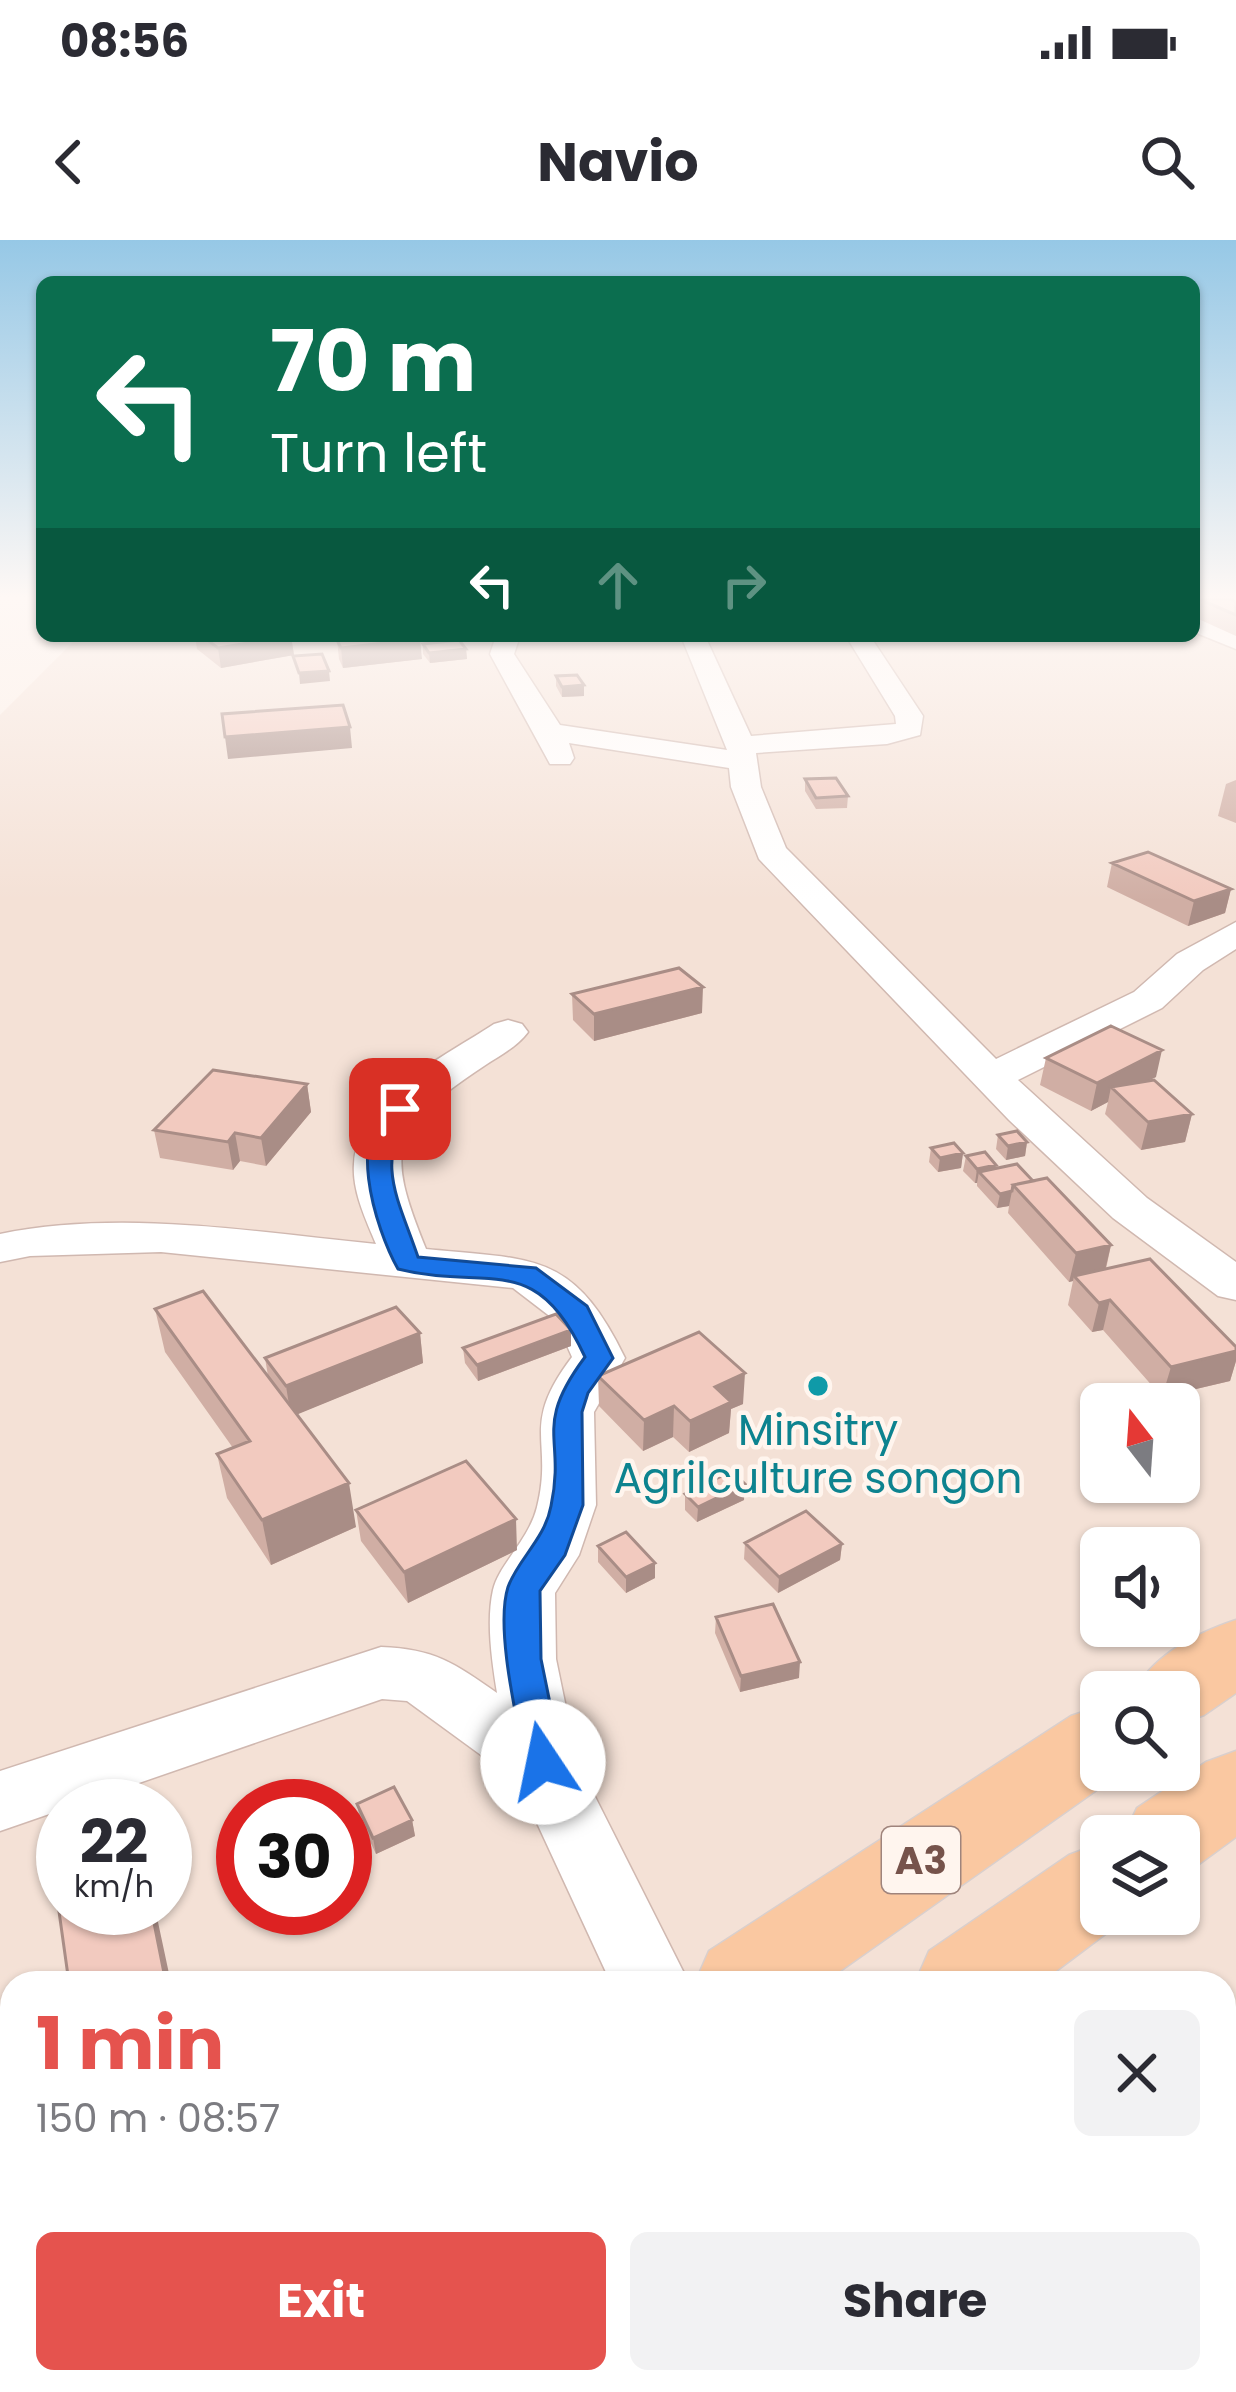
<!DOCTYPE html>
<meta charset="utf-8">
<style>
body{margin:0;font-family:Poppins,sans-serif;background:#f2f2f3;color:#2b2b33;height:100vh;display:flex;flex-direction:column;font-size:45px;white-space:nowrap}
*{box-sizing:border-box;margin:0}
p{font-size:39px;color:#7c7c81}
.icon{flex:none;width:66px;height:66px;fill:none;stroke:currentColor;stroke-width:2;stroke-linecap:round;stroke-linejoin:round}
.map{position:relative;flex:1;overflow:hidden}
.drawer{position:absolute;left:0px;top:1731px;width:1236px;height:423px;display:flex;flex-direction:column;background:#fff;border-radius:36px 36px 0 0;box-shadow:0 3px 9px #0004}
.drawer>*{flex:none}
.hud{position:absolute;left:36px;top:36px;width:1164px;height:366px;border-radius:18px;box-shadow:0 3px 9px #0004;background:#0b6e4f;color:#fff;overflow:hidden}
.needle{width:78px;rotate:343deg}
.controls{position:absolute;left:1080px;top:1143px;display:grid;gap:24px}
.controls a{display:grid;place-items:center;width:120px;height:120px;border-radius:18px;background:#fff;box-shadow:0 3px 9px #0004;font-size:60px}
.speed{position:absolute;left:36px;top:1539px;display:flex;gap:24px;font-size:60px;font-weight:700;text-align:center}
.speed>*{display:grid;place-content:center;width:156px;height:156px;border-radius:50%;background:#fff;box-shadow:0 3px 9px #0004;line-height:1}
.speed small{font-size:30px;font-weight:400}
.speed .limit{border:18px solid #d22;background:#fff;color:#111}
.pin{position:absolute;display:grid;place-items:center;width:102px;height:102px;color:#fff;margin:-51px;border-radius:24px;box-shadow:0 6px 18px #0006}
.me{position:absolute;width:132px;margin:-66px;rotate:349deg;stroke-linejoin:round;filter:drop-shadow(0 0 9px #0008)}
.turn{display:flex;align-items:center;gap:42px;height:252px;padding:0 36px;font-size:54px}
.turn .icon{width:156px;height:156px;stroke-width:2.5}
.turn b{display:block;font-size:84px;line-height:102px}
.lanes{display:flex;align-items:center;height:114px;padding:0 36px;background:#0003;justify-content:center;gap:60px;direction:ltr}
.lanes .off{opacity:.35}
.round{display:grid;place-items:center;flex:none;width:126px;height:126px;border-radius:18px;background:#f2f2f3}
.headline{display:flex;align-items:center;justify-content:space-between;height:204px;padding:0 36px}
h1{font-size:72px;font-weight:700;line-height:90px;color:#e5534e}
.cta{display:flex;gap:24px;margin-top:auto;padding:24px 36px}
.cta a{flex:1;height:138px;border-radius:18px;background:#e5534e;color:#fff;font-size:48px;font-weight:700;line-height:138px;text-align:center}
.cta a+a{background:#f2f2f3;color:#2b2b33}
.status{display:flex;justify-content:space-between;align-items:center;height:84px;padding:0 60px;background:#fff;direction:ltr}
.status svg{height:33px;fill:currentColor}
header{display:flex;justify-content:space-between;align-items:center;height:156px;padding:0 36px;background:#fff;font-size:54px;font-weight:700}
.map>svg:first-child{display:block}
.residential{fill:#f4e1d6;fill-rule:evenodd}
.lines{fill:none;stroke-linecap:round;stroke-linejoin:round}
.minor-casing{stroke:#d0b8b0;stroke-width:3}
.major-casing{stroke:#d9cfcd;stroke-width:3}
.minor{fill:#fff;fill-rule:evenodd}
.major{fill:#fac8a1;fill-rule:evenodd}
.wall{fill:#d0aea4}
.shaded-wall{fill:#a98d86}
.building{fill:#f2cabf;stroke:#a98d86;stroke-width:3}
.route{fill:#1a73e8;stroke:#114b97;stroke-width:3}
.culture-dot{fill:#0f9aa8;stroke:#fff5ee;stroke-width:4.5}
.labels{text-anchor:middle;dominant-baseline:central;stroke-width:9;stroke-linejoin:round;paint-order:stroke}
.shield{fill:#fff5ee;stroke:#9f847c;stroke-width:3}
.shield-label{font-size:39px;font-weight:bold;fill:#76534b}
.culture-label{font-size:42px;fill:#0d838f;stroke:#fff5ee}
</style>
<div class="status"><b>08:56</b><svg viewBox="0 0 49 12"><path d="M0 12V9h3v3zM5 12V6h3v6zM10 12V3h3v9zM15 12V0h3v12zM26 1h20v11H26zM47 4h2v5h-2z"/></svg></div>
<header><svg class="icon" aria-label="back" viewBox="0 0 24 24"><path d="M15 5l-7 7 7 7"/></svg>Navio<svg class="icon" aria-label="search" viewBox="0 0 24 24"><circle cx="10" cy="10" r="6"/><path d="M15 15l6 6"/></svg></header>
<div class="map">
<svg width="1236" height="2152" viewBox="0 0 1236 2152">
<rect width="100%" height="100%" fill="#fcf0e8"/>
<path class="residential" d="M1194,359H1236V2152H0V475L79,396H1194ZM1101,1164H1179V1242H1101ZM1101,1308H1179V1386H1101ZM1101,1452H1179V1530H1101ZM63,1566H165V1668H63ZM243,1566H345V1668H243ZM1101,1596H1179V1674H1101ZM12,1743H1224V2142H12Z"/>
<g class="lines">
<g class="minor-casing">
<path id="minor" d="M1194,376L1236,393V409L1194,392Z
M496,396H520L514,414L560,485L727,510L681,396H705L751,496L896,484L895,476L846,396H870L923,476L920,495L887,504L756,513L761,547L786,608L996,819L1134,752L1177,714L1236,682V709L1203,730L1162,768L1018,840L1147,958L1236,1022V1060L1218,1056L1113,978L1009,880L759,619L731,547L729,528L569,503L574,518L570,524H550L490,414Z
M508,780L522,784L528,792C517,807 499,816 484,826C391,888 384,906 426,1009C534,1020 573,1011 625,1118L594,1172L596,1265L579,1315L555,1353L556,1419L577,1521L689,1743H611L518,1542L407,1461L382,1459L0,1591V1531L381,1407C435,1409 454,1423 497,1453C492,1422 486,1381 493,1350C499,1324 529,1300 537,1267C554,1199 519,1187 572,1117L556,1081L513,1048L161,1012L30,1016L0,1022V994C123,969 253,992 376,1004C366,980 352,951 354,924C357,857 446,816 494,784Z"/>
</g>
<g class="major-casing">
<path id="major" d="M1236,1380V1453L1204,1475L1179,1484V1452H1134C1153,1415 1197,1393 1236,1380Z
M1101,1466V1530H1125L823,1743H695L709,1711L1071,1476Z
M1236,1511V1597L1199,1624L1179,1631V1596H1124L1137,1568L1206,1522Z
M1101,1603V1674H1132L1040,1743H915L929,1711L1069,1615Z
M121,2142H248L243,2152H117Z
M360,2142H485L480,2152H356Z"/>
</g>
<use href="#minor" class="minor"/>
<use href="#major" class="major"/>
</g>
<path class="wall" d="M1194,359H1230L1236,362V396L1194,377Z
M195,396H291L294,415L221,428L197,409Z
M337,400L422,419L343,428L339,419Z
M423,404L466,409L467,419L430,423L423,414Z
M556,436L584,445V456L562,457L556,446Z
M805,539L848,556L847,568L816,569L805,551Z
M1236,540V583L1218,576L1226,544Z
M1112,623L1231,649L1225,673L1188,686L1107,647Z
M572,754L702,773L594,801L573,780Z
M1046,818L1156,837L1148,840L1192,874L1185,902L1141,910L1105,874L1108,862L1091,871L1040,845Z
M307,844L311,872L266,926L240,921L233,930L160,918L154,890Z
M998,895L1027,902L1025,916L1006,920L996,909Z
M931,908L963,913L961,928L938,932L929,922Z
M966,916L995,928L1033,941L1111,1005L1106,1029L1236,1107V1121L1230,1141L1162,1157L1103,1090L1092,1092L1068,1065L1073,1041L1069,1042L1008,973L1009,966L997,968L977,946V943H975L963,931Z
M155,1069L268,1136L265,1118L420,1093L423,1123L297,1174L356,1287L271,1325L227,1258L217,1214L233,1208L165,1112Z
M571,1106L478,1141L465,1123L463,1108Z
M598,1136L743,1164L731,1169L729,1193L689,1212L673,1197L643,1211L599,1166Z
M685,1254L744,1260L697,1282L685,1270Z
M356,1270L517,1310L408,1363L361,1301Z
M745,1303L842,1304L840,1320L778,1353L744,1319Z
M598,1306L655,1323V1338L626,1353L598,1322Z
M716,1377L799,1438L740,1452L715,1393Z
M357,1564L412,1580L415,1596L376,1614L360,1580Z"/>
<path class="shaded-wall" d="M291,396L294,415L221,428L218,408Z
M420,399L422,419L343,428L341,408Z
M466,409L467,419L430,423L429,413Z
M329,431L330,441L300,444L299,433Z
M584,445V456L562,457V447Z
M350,487L352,508L228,519L225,497Z
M1231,649L1225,673L1188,686L1194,661Z
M703,747L702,773L594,801V774Z
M1162,810L1156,837L1120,855L1111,847L1108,862L1091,871L1097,843Z
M307,844L311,872L266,926L261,898Z
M1192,874L1185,902L1141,910L1148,882Z
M235,893L240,921L233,930L228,902Z
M1027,902L1025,916L1006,920L1008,906Z
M963,913L961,928L938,932L940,918Z
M996,925L993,939L979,932L977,943H975L977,929Z
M1012,951L1009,966L997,968L1000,954Z
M1111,1005L1104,1035L1074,1036L1073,1041L1069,1042L1076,1013Z
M1110,1060L1103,1090L1092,1092L1099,1063Z
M571,1090V1106L478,1141L477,1125Z
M420,1093L423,1123L291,1177L286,1146Z
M1236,1111V1121L1230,1141L1162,1157L1171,1127Z
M745,1133L743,1164L731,1169L729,1193L689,1212L690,1181L715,1147Z
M674,1166L673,1197L643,1211L644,1180Z
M349,1243L356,1287L271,1325L262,1280Z
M745,1244L744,1260L697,1282L698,1267Z
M516,1279L517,1310L408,1363L404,1332Z
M842,1304L840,1320L778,1353L779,1337Z
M655,1323V1338L626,1353V1337Z
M800,1422L799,1438L740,1452L741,1436Z
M412,1580L415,1596L376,1614L373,1598Z
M151,1668H155L171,1743H166Z"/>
<path class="building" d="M1199,359H1230L1236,362V375Z
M202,396H291L218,408Z
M382,396H418L420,399L341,408L337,400Z
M459,400L466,409L429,413L423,404Z
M322,414L329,431L299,433L293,416Z
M577,435L584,445L562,447L556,436Z
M343,465L350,487L225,497L222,474Z
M836,538L848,556L816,558L805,539Z
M1148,612L1231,649L1194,661L1112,623Z
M679,728L703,747L594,774L572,754Z
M1111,786L1162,810L1097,843L1046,818Z
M213,830L307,844L261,898L235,893L228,902L154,890Z
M1154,840L1192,874L1148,882L1111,847Z
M1017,891L1027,902L1008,906L998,895Z
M954,903L963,913L940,918L931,908Z
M985,912L996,925L977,929L966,916Z
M1017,924L1033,941L1013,945L1012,951L1000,954L979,932Z
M1047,938L1111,1005L1076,1013L1013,945Z
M1150,1019L1236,1107V1111L1171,1127L1110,1060L1099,1063L1074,1036Z
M203,1051L349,1243L262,1280L217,1214L250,1201L155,1069Z
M396,1067L420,1093L286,1146L265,1118Z
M556,1074L571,1090L477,1125L463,1108Z
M699,1092L745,1133L715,1147L731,1162L690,1181L674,1166L644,1180L598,1136Z
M466,1221L516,1279L404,1332L356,1270Z
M732,1231L745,1244L698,1267L685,1254Z
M806,1271L842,1304L779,1337L745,1303Z
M626,1292L655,1323L626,1337L598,1306Z
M773,1364L800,1422L741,1436L716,1377Z
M394,1547L412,1580L373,1598L357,1564Z
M63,1648V1668H151L166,1743H69L56,1650Z"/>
<linearGradient id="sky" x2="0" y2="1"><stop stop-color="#96c8e6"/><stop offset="0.54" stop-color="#fef8f5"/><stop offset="1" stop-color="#fef8f5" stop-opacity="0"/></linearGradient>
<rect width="1236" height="661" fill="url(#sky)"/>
<path class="route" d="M400,862L412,869C373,922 399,960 418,1017L536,1028L587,1066L613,1118L588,1153L582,1172L583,1265L565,1315L540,1351L541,1419L562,1522L556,1533L543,1537L530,1533L525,1522C517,1479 495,1388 508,1347C518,1319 545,1299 551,1266C566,1196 532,1188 585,1117C535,1008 489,1052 398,1029C376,990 341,883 400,862Z"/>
<circle class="culture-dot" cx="818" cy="1146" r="12"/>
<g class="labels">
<rect class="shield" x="882" y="1587" width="78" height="66" rx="9"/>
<g class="shield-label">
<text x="921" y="1620">A3</text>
</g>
<g class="culture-label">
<text x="818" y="1190">Minsitry<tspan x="818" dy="48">Agrilculture songon</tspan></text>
</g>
</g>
</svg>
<div class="controls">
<a><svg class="needle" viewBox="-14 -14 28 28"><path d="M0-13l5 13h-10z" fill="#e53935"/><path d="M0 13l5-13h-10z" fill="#7c7c81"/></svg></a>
<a><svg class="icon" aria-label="sound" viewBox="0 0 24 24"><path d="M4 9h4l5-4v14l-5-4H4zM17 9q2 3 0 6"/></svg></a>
<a><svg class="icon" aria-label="search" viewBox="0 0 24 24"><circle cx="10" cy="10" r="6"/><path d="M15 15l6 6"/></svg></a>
<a><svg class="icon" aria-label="layers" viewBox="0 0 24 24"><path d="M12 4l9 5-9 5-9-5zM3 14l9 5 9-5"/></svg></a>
</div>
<div class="speed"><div>22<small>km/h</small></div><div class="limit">30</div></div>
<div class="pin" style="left:400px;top:869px;background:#d93025"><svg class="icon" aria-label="arrive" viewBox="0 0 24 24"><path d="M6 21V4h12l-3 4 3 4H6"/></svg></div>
<svg class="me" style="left:543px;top:1522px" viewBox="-20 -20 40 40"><circle r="19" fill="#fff"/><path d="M0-13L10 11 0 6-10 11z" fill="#1a73e8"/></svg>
<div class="hud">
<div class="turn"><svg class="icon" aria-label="left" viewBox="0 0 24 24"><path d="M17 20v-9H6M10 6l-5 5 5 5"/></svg><div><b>70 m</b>Turn left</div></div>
<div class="lanes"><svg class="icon" aria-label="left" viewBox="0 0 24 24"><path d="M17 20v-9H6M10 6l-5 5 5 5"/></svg><svg class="icon off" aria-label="ahead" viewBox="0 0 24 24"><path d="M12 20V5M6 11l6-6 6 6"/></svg><svg class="icon off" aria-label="right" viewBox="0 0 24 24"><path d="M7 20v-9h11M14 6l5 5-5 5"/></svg></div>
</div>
<section class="drawer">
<div class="headline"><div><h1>1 min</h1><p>150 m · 08:57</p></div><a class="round"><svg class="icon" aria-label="close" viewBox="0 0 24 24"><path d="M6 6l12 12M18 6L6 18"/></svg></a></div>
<div class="cta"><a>Exit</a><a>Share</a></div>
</section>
</div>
